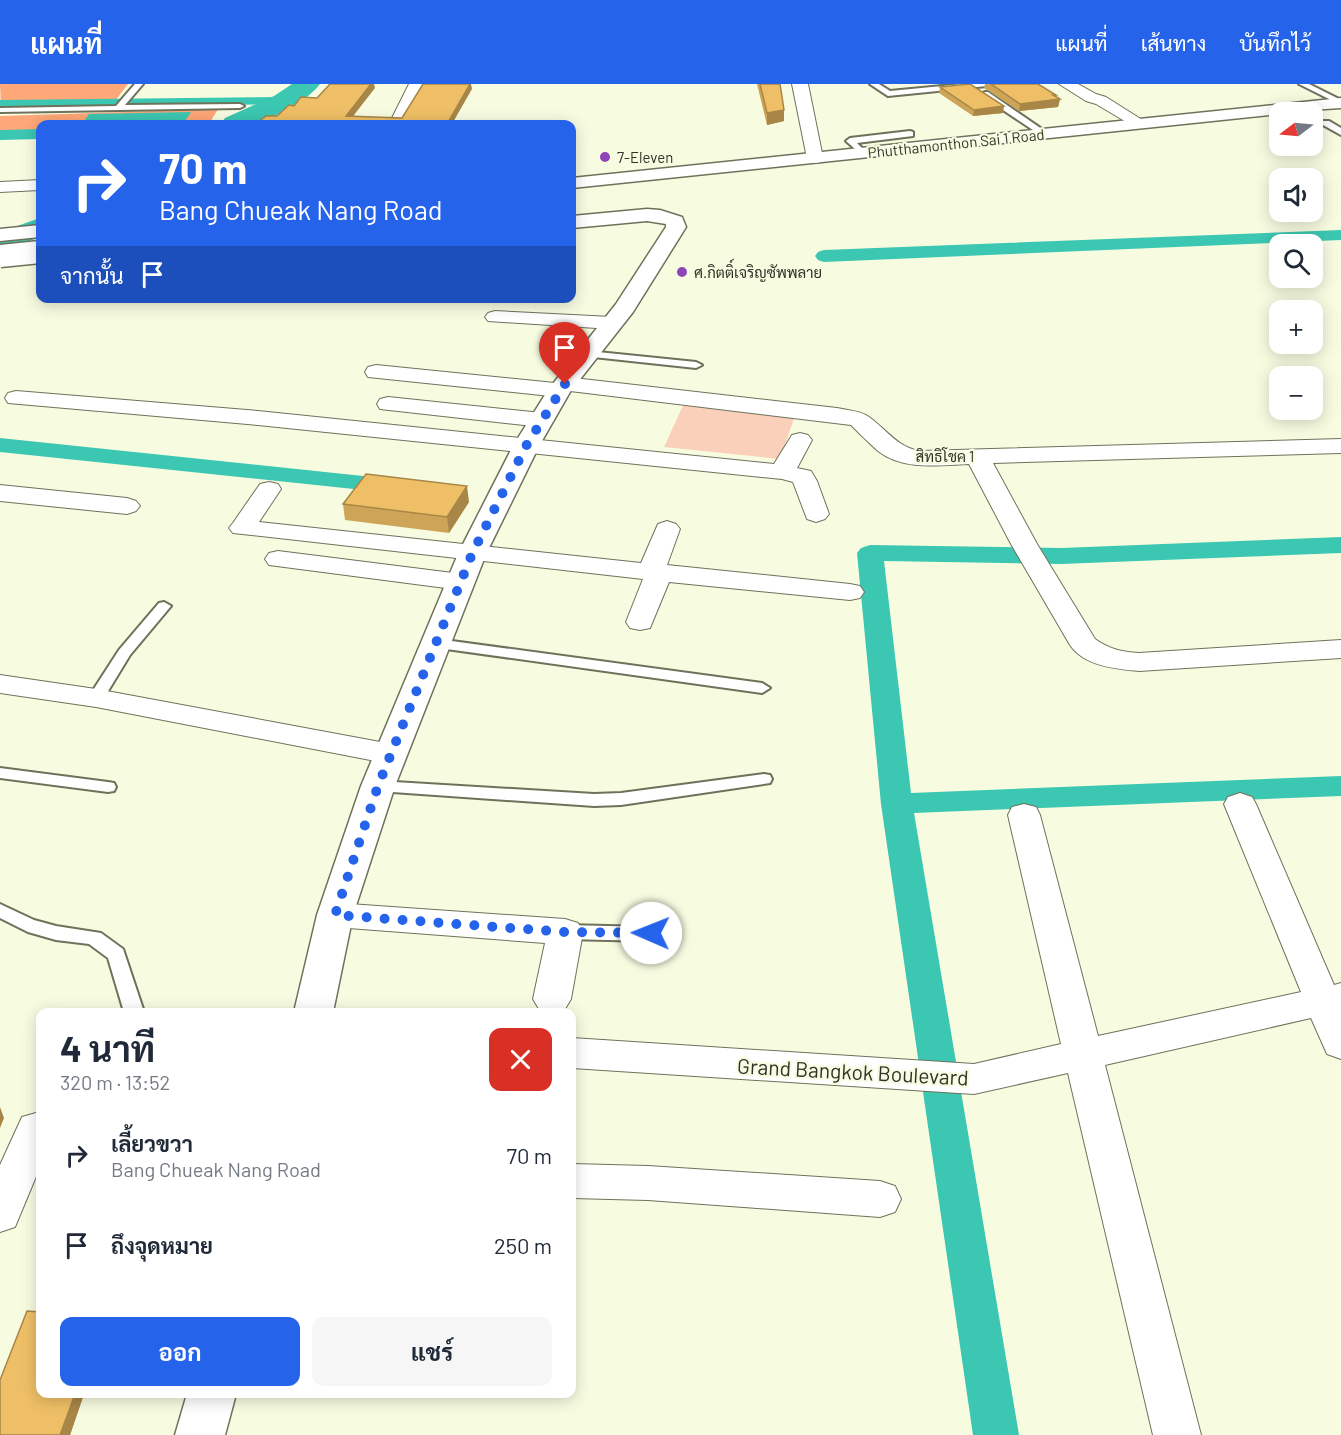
<!DOCTYPE html>
<html lang="th">
<meta charset="utf-8">
<style>
body{margin:0;font-family:Barlow,Sarabun,sans-serif;background:#f6f6f7;color:#1f2937;height:100vh;display:flex;flex-direction:column;font-size:22px;white-space:nowrap}
*{box-sizing:border-box;margin:0}
p{font-size:20px;color:#747a83}
.icon{flex:none;width:33px;height:33px;fill:none;stroke:currentColor;stroke-width:2;stroke-linecap:round;stroke-linejoin:round}
.map{position:relative;flex:1;overflow:hidden}
.details{position:absolute;left:36px;top:924px;width:540px;height:390px;display:flex;flex-direction:column;background:#fff;border-radius:12px;box-shadow:0 3px 15px #0003}
.details>*{flex:none}
.banner{position:absolute;left:36px;top:36px;width:540px;height:183px;border-radius:12px;box-shadow:0 3px 15px #0003;background:#2563eb;color:#fff;overflow:hidden}
.needle{width:39px;rotate:254deg}
.fabs{position:absolute;left:1269px;top:18px;display:grid;gap:12px}
.fabs a{display:grid;place-items:center;width:54px;height:54px;border-radius:12px;background:#fff;box-shadow:0 3px 15px #0003;font-size:30px}
.pin{position:absolute;display:grid;place-items:center;width:51px;height:51px;color:#fff;margin:-62px -26px;border-radius:50% 50% 50% 0;rotate:-45deg;box-shadow:0 0 6px #0007}
.pin .icon{rotate:45deg}
.me{position:absolute;width:66px;margin:-33px;rotate:271deg;stroke-linejoin:round;filter:drop-shadow(0 0 4px #0008)}
.turn{display:flex;align-items:center;gap:21px;height:126px;padding:0 24px;font-size:27px}
.turn .icon{width:78px;height:78px;stroke-width:2.5}
.turn b{display:block;font-size:42px;line-height:51px}
.then{display:flex;align-items:center;height:57px;padding:0 24px;background:#0003;gap:12px;font-size:22px}
.round{display:grid;place-items:center;flex:none;width:63px;height:63px;border-radius:12px;background:#f6f6f7}
.headline{display:flex;align-items:center;justify-content:space-between;height:102px;padding:0 24px}
h1{font-size:36px;font-weight:700;line-height:45px}
.cta{display:flex;gap:12px;margin-top:auto;padding:12px 24px}
.cta a{flex:1;height:69px;border-radius:12px;background:#2563eb;color:#fff;font-size:24px;font-weight:700;line-height:69px;text-align:center}
.cta a+a{background:#f6f6f7;color:#1f2937}
ul{padding:0;list-style:none}
li{display:flex;align-items:center;gap:18px;height:90px;padding:0 24px}
li div{flex:1}
li b{display:block;font-size:22px}
li em{font-style:normal}
header{display:flex;align-items:center;gap:36px;box-sizing:border-box;height:84px;padding:0 30px;background:#2563eb;color:#fff}
header strong{font-size:28px}
nav{display:flex;gap:33px;margin-inline-start:auto;font-size:21px}
.map>svg:first-child{display:block}
.green{fill:#fad0ba}
.forest{fill:#fea778}
.water{fill:#3cc7b2}
.lines{fill:none;stroke-linecap:round;stroke-linejoin:round}
.canal{fill:#3cc7b2;fill-rule:evenodd}
.river{fill:#3cc7b2;fill-rule:evenodd}
.service-casing{stroke:#6e725a;stroke-width:4}
.minor-casing{stroke:#6e725a;stroke-width:2}
.tertiary-casing{stroke:#6e725a;stroke-width:3}
.secondary-casing{stroke:#6e725a;stroke-width:3}
.service{fill:#fff;fill-rule:evenodd}
.minor{fill:#fff;fill-rule:evenodd}
.tertiary{fill:#fff;fill-rule:evenodd}
.secondary{fill:#fff;fill-rule:evenodd}
.secondary-bridge-casing{stroke:#6e725a;stroke-width:25;stroke-linecap:butt}
.secondary-bridge{stroke:#fff;stroke-width:22}
.wall{fill:#cda458}
.shaded-wall{fill:#a78647}
.building{fill:#eebf66;stroke:#a78647;stroke-width:1.5}
.route{stroke:#2563eb;stroke-width:10;stroke-dasharray:0 18}
.poi-dot{fill:#8e45b8;stroke:#f7fce1;stroke-width:2}
.labels{text-anchor:middle;dominant-baseline:central;stroke-width:4.5;stroke-linejoin:round;paint-order:stroke}
.far-street-label{font-size:15px;fill:#313228;stroke:#f7fce1}
.far-poi-label{font-size:15px;fill:#313228;stroke:#f7fce1;text-anchor:start}
.near-street-label{font-size:21px;fill:#313228;stroke:#f7fce1}
</style>
<header>
<strong>แผนที่</strong>
<nav><a>แผนที่</a><a>เส้นทาง</a><a>บันทึกไว้</a></nav>
</header>
<div class="map">
<svg width="1341" height="1351" viewBox="0 0 1341 1351">
<rect width="100%" height="100%" fill="#f7fce1"/>
<path class="green" d="M686,315L797,326L780,375L664,363Z"/>
<path class="forest" d="M0,0H128L112,21L1,23Z
M218,25L209,40H40V48L0,49V32Z"/>
<path class="water" d="M191,28L183,40H82L89,30Z"/>
<g class="lines">
<path class="canal" d="M283,13L290,17L288,20L0,24V16Z
M40,45V55L0,56V46Z
M1341,146V156L824,178L818,176L815,172L818,168L824,166Z
M0,354L401,396L409,398L413,403L409,408L401,410L0,368Z
M1341,453V469L1061,480L884,477L911,709L1341,692V712L914,729L1019,1351H973L881,720L857,469L861,464L870,461L1061,464Z"/>
<path class="river" d="M292,0H320C310,15 272,35 255,40C245,43 230,41 221,40L225,34L274,12Z
M40,134V153L0,168V148Z"/>
<g class="service-casing">
<path id="service" d="M135,0H143L125,21L240,20L244,22L240,24L0,28V24L116,22Z
M870,0H879L890,7L963,0H991L987,2L888,12Z
M1299,0H1309L1341,16V21Z
M985,8H988L1049,50L1042,52L982,12L981,10Z
M1323,37H1329L1341,44V51L1323,41Z
M910,47L913,48V52L857,59L867,69L863,72L846,57L850,54Z
M588,267L696,278L702,281L696,284L584,272L582,270Z
M164,518L171,522L130,571L102,617H90L88,614L119,566L159,519Z
M437,555L762,599L770,604L762,609L432,563L429,560Z
M0,684L108,698L114,699L116,703L114,707L108,708L0,694Z
M764,690L770,691L772,695L770,699L621,721L594,722L378,707L372,706L370,702L372,698L378,697L594,710L621,709Z
M0,820L34,836L56,842L101,849L123,865L144,928H124L108,874L89,860L56,856L28,848L0,834Z
M565,841L651,843L658,845L660,850L658,855L651,857L565,855L558,853L556,848L558,843Z"/>
</g>
<g class="minor-casing">
<path id="minor" d="M409,0H425L403,40H389Z
M792,0H808L823,74L821,78L815,79L807,74Z
M1059,0H1078L1096,10L1106,13L1147,39L1145,42H1133L1096,20L1086,17Z
M40,96V106L0,108V98Z
M495,227L612,233L619,235L622,239L619,243L612,245L488,237L485,233L488,229Z
M376,281L555,299L557,295L565,293L837,324C847,326 861,327 869,333C887,346 897,363 920,367L1341,355V369L993,379L1037,460L1095,555C1109,565 1122,568 1139,569L1341,556V574L1139,587C1116,585 1084,582 1070,561L1011,460L969,380C940,381 903,387 878,367C869,359 860,350 851,341L570,307L568,311L560,313L368,293L365,288L368,283Z
M16,307L258,327L774,380L792,351L800,349L808,351L812,356L797,384L811,387L817,397L829,430L825,435L816,438L807,435L793,398L782,395L258,341L8,319L5,314L8,309Z
M388,313L542,329L550,331L554,336L550,341L542,343L380,325L377,320L380,315Z
M269,398L278,400L281,405L259,438L641,479L658,440L667,437L676,440L680,445L667,481L850,500L860,502L864,508L860,514L850,516L669,498L650,544L640,546L630,544L626,538L643,495L233,449L229,444L233,439L260,400Z
M0,401L127,414L136,417L140,422L136,427L127,430L0,417Z
M278,467L461,490L471,492L475,498L471,504L461,506L269,481L265,475L269,469Z
M0,591L96,605L391,660L402,663L407,670L402,677L391,680L96,623L0,609Z
M1240,709L1252,713L1256,720L1334,901L1341,899V975L1327,970L1311,934L1105,981L1201,1351H1153L1068,989L974,1010L572,984V954L974,980L1061,960L1008,731L1012,723L1024,720L1036,723L1040,731L1098,952L1301,908L1224,720L1228,713Z
M335,819L565,835L578,839L583,848L571,915L565,925L553,928L539,925L533,915L545,859L335,843L323,840L317,831L323,822Z
M36,1029L40,1030V1083L15,1143L0,1148V1081L22,1033Z
M572,1080L648,1082L880,1097L895,1102L901,1115L895,1128L880,1133L648,1116L572,1114Z"/>
</g>
<g class="tertiary-casing">
<path id="tertiary" d="M647,125L660,126L682,133L686,143L633,228L570,308L539,362L486,470L395,702L353,831L333,928H294L317,831L361,702L458,470L513,362L548,306L616,220L666,143V140L647,137L572,144V132Z
M187,1310H236L225,1351H175Z"/>
</g>
<g class="secondary-casing">
<path id="secondary" d="M1341,14V24L1280,28V30L572,104V94Z
M40,141V153L0,157V145Z"/>
</g>
<use href="#service" class="service"/>
<use href="#minor" class="minor"/>
<use href="#tertiary" class="tertiary"/>
<use href="#secondary" class="secondary"/>
<g class="secondary-bridge-casing">
<path id="secondary-bridge" d="M0,172L40,168"/>
</g>
<use href="#secondary-bridge" class="secondary-bridge"/>
</g>
<path class="wall" d="M757,0H780L784,26V37L767,41Z
M985,0H1038L1056,11V13L1060,15L1058,23L1019,27L984,4Z
M940,3L1003,29L973,32L939,9Z
M469,418L449,449L345,436L343,420Z
M40,1159V1176L37,1168Z
M40,1310H115L113,1314L83,1313L70,1351H0Z"/>
<path class="shaded-wall" d="M370,0H374L375,4L347,40L346,32Z
M470,0H471L472,5L452,40H447Z
M1053,11H1056L1055,16L1060,15L1058,23L1019,27L1020,20Z
M1004,22L1003,29L973,32L974,26Z
M784,26V37L767,41V29Z
M467,402L469,418L449,449L447,433Z
M0,1023L4,1034L0,1044Z
M75,1310H82L83,1313L70,1351H60Z"/>
<path class="building" d="M330,0H371L346,32L402,34L423,0H470L447,40H256L266,32H277L289,21L294,22L301,13L317,14Z
M760,0H780L784,26L767,29Z
M970,0L1004,22L974,26L940,3Z
M991,0H1038L1056,11H1053L1060,15L1020,20Z
M366,390L467,402L447,433L343,420Z
M40,1159V1168H37Z
M27,1227L40,1228V1310H75L60,1351H0V1296Z"/>
<g class="lines">
<path class="route" d="M565,300L526,362L472,470L378,702L335,831L565,848L651,849"/>
</g>
<g class="poi-dot">
<circle cx="605" cy="73" r="6"/>
<circle cx="682" cy="188" r="6"/>
</g>
<g class="labels">
<g class="far-street-label">
<text transform="translate(956 59) rotate(-6)">Phutthamonthon Sai 1 Road</text>
<text x="945" y="372">สิทธิโชค 1</text>
</g>
<g class="far-poi-label">
<text x="617" y="73">7-Eleven</text>
<text x="694" y="188">ศ.กิตติ์เจริญซัพพลาย</text>
</g>
<g class="near-street-label">
<text transform="translate(853 987) rotate(3)">Grand Bangkok Boulevard</text>
</g>
</g>
</svg>
<div class="fabs">
<a><svg class="needle" viewBox="-14 -14 28 28"><path d="M0-13l5 13h-10z" fill="#e53935"/><path d="M0 13l5-13h-10z" fill="#747a83"/></svg></a>
<a><svg class="icon" aria-label="sound" viewBox="0 0 24 24"><path d="M4 9h4l5-4v14l-5-4H4zM17 9q2 3 0 6"/></svg></a>
<a><svg class="icon" aria-label="search" viewBox="0 0 24 24"><circle cx="10" cy="10" r="6"/><path d="M15 15l6 6"/></svg></a>
<a>+</a>
<a>−</a>
</div>
<div class="pin" style="left:565px;top:300px;background:#d93025"><svg class="icon" aria-label="arrive" viewBox="0 0 24 24"><path d="M6 21V4h12l-3 4 3 4H6"/></svg></div>
<svg class="me" style="left:651px;top:849px" viewBox="-20 -20 40 40"><circle r="19" fill="#fff"/><path d="M0-13L10 11 0 6-10 11z" fill="#2563eb"/></svg>
<div class="banner">
<div class="turn"><svg class="icon" aria-label="right" viewBox="0 0 24 24"><path d="M7 20v-9h11M14 6l5 5-5 5"/></svg><div><b>70 m</b>Bang Chueak Nang Road</div></div>
<div class="then">จากนั้น<svg class="icon" aria-label="arrive" viewBox="0 0 24 24"><path d="M6 21V4h12l-3 4 3 4H6"/></svg></div>
</div>
<section class="details">
<div class="headline"><div><h1>4 นาที</h1><p>320 m · 13:52</p></div><a class="round" style="background:#d93025;color:#fff"><svg class="icon" aria-label="close" viewBox="0 0 24 24"><path d="M6 6l12 12M18 6L6 18"/></svg></a></div>
<ul>
<li><svg class="icon" aria-label="right" viewBox="0 0 24 24"><path d="M7 20v-9h11M14 6l5 5-5 5"/></svg><div><b>เลี้ยวขวา</b><p>Bang Chueak Nang Road</p></div><em>70 m</em></li>
<li><svg class="icon" aria-label="arrive" viewBox="0 0 24 24"><path d="M6 21V4h12l-3 4 3 4H6"/></svg><div><b>ถึงจุดหมาย</b></div><em>250 m</em></li>
</ul>
<div class="cta"><a>ออก</a><a>แชร์</a></div>
</section>
</div>
